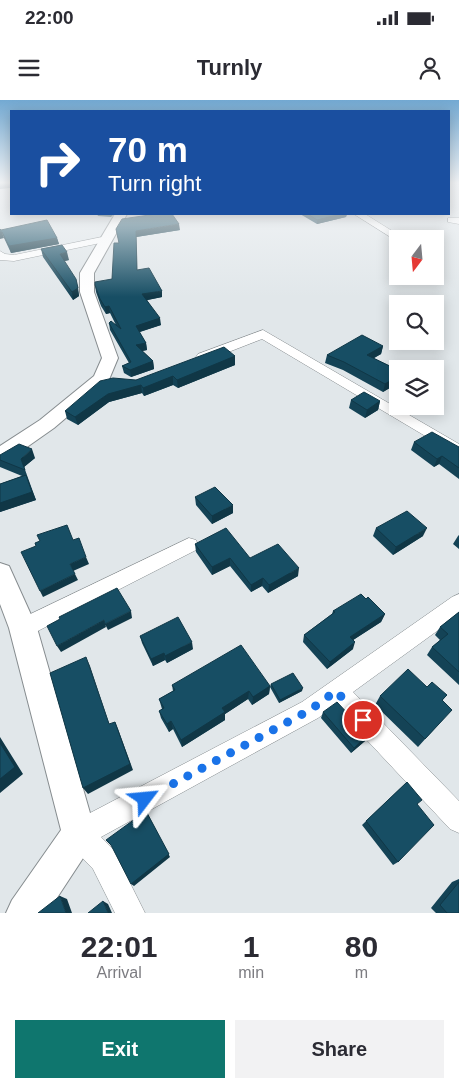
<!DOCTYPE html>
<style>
body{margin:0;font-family:Helvetica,sans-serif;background:#f2f2f3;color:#2b2b33;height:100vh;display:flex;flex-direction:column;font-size:19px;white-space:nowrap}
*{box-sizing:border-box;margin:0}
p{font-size:16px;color:#7c7c81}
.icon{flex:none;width:28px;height:28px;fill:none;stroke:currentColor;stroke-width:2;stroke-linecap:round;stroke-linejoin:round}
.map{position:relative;height:813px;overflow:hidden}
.details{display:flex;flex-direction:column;background:#fff;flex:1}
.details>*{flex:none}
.hud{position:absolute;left:10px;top:10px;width:440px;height:105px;border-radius:0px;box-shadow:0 2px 12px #0003;background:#1a4fa0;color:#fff;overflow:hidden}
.needle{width:32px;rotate:196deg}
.buttons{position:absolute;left:389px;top:130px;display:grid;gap:10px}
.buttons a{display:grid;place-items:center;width:55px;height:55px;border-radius:0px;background:#fff;box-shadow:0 2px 12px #0003;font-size:25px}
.pin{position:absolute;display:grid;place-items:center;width:42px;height:42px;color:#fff;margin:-21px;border:2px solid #fff;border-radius:50%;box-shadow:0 1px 5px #0007}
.me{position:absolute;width:55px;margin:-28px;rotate:61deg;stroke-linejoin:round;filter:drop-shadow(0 0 4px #0008)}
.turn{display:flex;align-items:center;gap:18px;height:105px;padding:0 15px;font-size:22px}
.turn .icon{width:65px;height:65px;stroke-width:2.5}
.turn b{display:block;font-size:35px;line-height:42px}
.eta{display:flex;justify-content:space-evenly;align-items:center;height:85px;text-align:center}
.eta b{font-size:30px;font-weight:700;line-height:35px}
.primary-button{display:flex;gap:10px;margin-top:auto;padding:10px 15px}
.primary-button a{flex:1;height:58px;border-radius:0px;background:#0f766e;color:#fff;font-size:20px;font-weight:700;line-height:58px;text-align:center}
.primary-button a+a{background:#f2f2f3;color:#2b2b33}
.status{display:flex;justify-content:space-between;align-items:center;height:35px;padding:0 25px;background:#fff;direction:ltr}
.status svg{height:14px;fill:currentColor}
header{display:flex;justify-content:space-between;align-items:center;height:65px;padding:0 15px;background:#fff;font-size:22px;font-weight:700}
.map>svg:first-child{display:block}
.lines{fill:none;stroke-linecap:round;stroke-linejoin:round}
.minor-casing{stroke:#868c8f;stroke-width:1}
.tertiary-casing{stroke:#868c8f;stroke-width:2}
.minor{fill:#fff;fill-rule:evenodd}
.tertiary{fill:#fff;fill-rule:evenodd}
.wall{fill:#144356}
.shaded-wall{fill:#103746}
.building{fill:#174e64;stroke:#103746}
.route{stroke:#1a73e8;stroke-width:9;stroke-dasharray:0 16.2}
</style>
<div class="status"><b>22:00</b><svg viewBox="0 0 49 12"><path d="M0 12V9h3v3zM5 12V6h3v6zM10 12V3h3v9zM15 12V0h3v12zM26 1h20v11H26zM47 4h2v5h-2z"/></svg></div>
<header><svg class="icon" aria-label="menu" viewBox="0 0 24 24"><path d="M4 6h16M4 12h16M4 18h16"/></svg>Turnly<svg class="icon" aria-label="person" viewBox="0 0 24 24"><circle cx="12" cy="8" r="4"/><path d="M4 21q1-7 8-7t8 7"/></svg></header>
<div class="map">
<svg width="459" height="813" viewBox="0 0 459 813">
<rect width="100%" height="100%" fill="#e1e7ea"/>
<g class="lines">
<g class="minor-casing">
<path id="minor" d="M354,114H365L397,134L389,136Z
M448,118H459V124L448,122Z
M107,136L110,137V141L14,161L0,160V151L5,154L14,155Z
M263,230L459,344V356L262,239L208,260L203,261L196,257L198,254Z
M189,438L196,440L198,445L196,450L30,535L23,538L16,535L12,528L16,521Z
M459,494V515L353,592L459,701V733L450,729L335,606L318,618L101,737L113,749L145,813H115L93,769L69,744L66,734L69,724L302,602L452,497Z"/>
</g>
<g class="tertiary-casing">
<path id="tertiary" d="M115,114H127L94,173V192L118,258L108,282L54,328L7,361L0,363V346L40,320L94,276L102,258L80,192V173Z
M0,463L9,466L37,528L96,734L91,746L47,813H6L12,800L61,730L9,528L0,504Z"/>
</g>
<use href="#minor" class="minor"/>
<use href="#tertiary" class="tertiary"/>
</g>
<path class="wall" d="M97,114H114L111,117L98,116Z
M300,114H347L346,117L317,124Z
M116,129L180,130L136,137L137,170L162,197L147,200L161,225L139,232L146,243L147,250L142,251L153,261L154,269L131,277L124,273L122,266L129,263L110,230L109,223L116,225L110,213L106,214L101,206L96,192L95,185L112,179L119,143Z
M1,130L57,138L59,144L11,153L4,138Z
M41,149L69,160L64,161L78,187L79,196L73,200L43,157Z
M383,246L381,254L373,258L398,270V283L383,292L343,270L325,263L327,255Z
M235,256V265L178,288L173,285L144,296L142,293L109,302L78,325L67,319L65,311L136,280Z
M351,300L380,301L378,310L365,318L349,308Z
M414,342L459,347V379L439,364L434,367L411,350Z
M0,355L35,358L24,367L36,400L0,412V384L22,376L0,367Z
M195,397L233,413L212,424L196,405Z
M376,428L423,436L393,455L373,436Z
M459,435V449L453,444L458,436Z
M195,444L250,458L298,476L268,493L262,486L251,492L230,466L212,475L196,452Z
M366,499L385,514L381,522L353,540V549L327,569L303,542L304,535L332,514L333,511Z
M459,512V585L427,555L432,547L440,540L435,535L440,527Z
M140,536L193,549L167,563L165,560L153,566L142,543Z
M271,584L302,591L279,603L270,587Z
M172,585L270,586L269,594L252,605L248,599L225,614V620L182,647L173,629L169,632L161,618L159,611L162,609L159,599L173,591Z
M427,587L447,595L442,601L444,618L418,647L375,605L380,596Z
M323,612L365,641L351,653L321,618Z
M407,682L417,704L398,762L393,765L362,725Z
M459,779V813H436L431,808L452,782Z"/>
<path class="shaded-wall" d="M10,83V88L0,89V86Z
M341,114H347L346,117L317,124V120Z
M179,124L180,130L136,137L137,177L136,131Z
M0,132H2L4,138L0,139Z
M57,138L59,144L11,153L9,146Z
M67,152L69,160L61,162L60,154Z
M76,179L79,196L73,200L72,192Z
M162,191V197L143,201L142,194Z
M109,206L110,213L106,214L105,207Z
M160,218L161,225L137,233L136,226Z
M146,243L147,250L137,252L136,245Z
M383,246L381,254L366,263L367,255Z
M235,256V265L178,288L177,280Z
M153,261L154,269L131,277L130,270Z
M173,276V285L144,296L143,288Z
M398,276V283L383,292L385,284Z
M141,285L142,293L109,302L78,325L75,317L108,294Z
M380,301L378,310L365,318L367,310Z
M32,349L35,358L24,367L28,379L21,359Z
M442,356L439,364L434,367L437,359Z
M26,375L36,400L0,412V403Z
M233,405V413L212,424V416Z
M427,428L423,436L393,455L396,447Z
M86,457L89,464L73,471L70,464Z
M230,458V466L212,475V467Z
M299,468L298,476L268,493L269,485Z
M75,474L78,480L43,497L40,491Z
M263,478L262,486L251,492V485Z
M131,511L132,518L108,530L105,524Z
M385,514L381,522L347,544L350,537Z
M104,520L106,527L61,552L57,546Z
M192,542L193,549L167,563L165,556Z
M355,542L353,549L327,569L330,562Z
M164,553L165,560L153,566L151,559Z
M86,557L90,566L112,632L109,624Z
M270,586L269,594L252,605L253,597Z
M303,588L302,591L279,603L280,600Z
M249,591L248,599L225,614V620L182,647L181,640L222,608Z
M171,621L173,629L169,632L167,624Z
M115,622L118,629L133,670L88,694L83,688Z
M368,635L365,641L351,653L354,648Z
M0,637L23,674L0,693Z
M148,715L170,757L134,786L131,784Z
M60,796L67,799L72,813H66Z
M103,801L108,804L112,813H108Z"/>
<path class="building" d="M0,83H9V85L0,86Z
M156,114H172L179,124L136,131L137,170L149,168L162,191L142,194L160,218L136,226L146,243L136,245L153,261L130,270L122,266L131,262L109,223L111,221L121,229L109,206L105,207L100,199L95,185V182L112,179L114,143H119L116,129L122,119Z
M308,114H341L317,120Z
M47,120L57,138L9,146L2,132H0V129L1,130Z
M62,145L67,152L60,154L76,179L78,188L72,192L41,149Z
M362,235L383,246L367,255L398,270V276L385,284L344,262L327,255Z
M224,247L235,256L177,280L173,276L143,288L141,285L108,294L75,317L65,311L100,281L113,278L136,280Z
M364,292L380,301L367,310L351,300Z
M432,332L459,347V368L442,356L437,359L414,342Z
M19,344L32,349L21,359L25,370L0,360V355Z
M26,375L32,392L0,403V384Z
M215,387L233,405L212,416L195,397Z
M407,411L427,428L396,447L376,428Z
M67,425L73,440L79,438L86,457L70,464L75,474L40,491L21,452L36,446L35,443L40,441L37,435Z
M226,428L250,458L278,444L299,468L269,485L263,478L251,485L230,458L212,467L195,444Z
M117,488L131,511L105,524L104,520L57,546L47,526L60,519L59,517Z
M361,494L366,499L368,497L385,514L350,537L355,542L330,562L304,535L335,512L333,511Z
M459,512V572L432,547L448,534L440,527Z
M178,517L192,542L165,556L164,553L151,559L140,536Z
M241,545L270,586L253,597L249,591L222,608L225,612L181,640L171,621L167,624L159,611L164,608L159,599L175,590L172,585Z
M86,557L109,624L115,622L130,664L83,688L50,573Z
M408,569L427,587L432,582L447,595L442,600L452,610L425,639L380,596Z
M293,573L303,588L280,600L271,584Z
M337,602L368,635L354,648L323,612Z
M0,643L15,667L0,679Z
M407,682L422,700L417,704L434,725L398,762L366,721Z
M146,711L169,754L131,784L111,745L106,740Z
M459,782V813H447L440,805Z
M60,796L66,813H38Z
M103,801L108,813H88Z"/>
<linearGradient id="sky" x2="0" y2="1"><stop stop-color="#73a9d2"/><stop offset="0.42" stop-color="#f2f4f6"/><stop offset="1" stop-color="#f2f4f6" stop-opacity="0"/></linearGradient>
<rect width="459" height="197" fill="url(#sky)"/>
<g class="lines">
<path class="route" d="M145,699L310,610L336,591L363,620"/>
</g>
</svg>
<div class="buttons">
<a><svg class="needle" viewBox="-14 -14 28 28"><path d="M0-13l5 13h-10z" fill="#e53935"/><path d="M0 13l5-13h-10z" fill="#7c7c81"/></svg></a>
<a><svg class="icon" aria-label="search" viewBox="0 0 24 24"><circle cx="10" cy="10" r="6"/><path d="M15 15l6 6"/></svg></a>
<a><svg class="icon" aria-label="layers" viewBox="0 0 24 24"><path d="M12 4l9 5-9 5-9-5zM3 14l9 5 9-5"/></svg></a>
</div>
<div class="pin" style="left:363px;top:620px;background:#d93025"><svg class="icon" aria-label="arrive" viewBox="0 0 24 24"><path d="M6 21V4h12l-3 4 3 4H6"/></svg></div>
<svg class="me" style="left:145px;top:699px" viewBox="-20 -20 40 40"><path d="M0-17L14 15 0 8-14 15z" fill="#1a73e8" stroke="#fff" stroke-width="4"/></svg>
<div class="hud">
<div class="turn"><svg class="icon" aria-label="right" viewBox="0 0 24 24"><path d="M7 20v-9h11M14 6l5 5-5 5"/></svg><div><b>70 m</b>Turn right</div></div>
</div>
</div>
<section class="details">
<div class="eta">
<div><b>22:01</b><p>Arrival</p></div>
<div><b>1</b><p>min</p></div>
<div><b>80</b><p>m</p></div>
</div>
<div class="primary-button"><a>Exit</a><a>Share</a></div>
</section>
